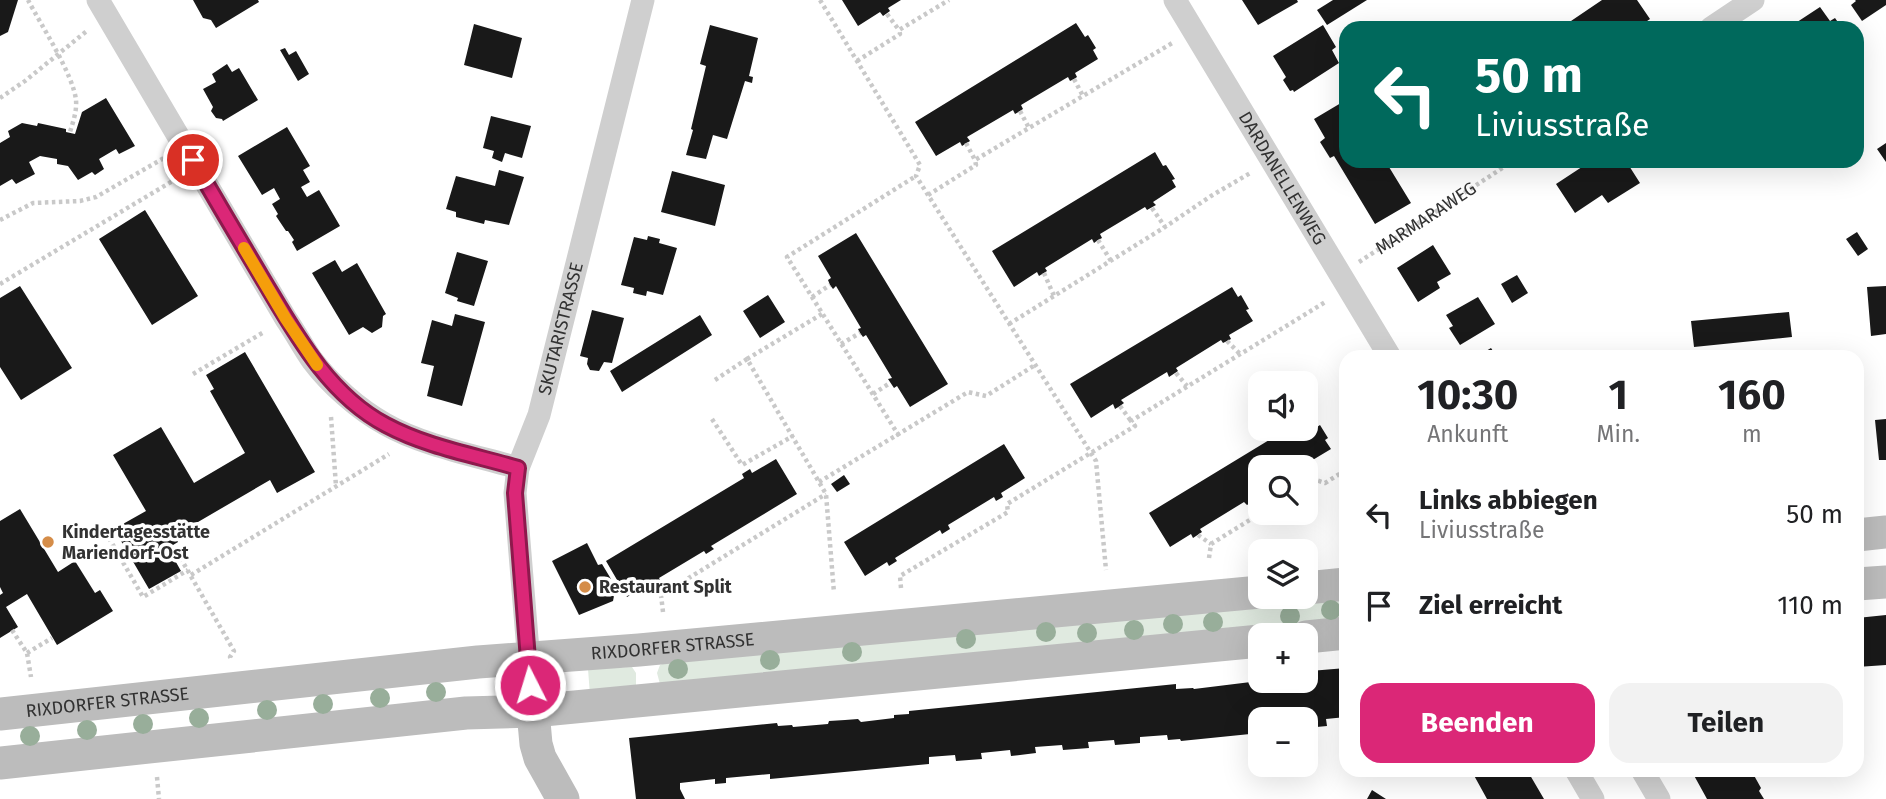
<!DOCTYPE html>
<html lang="de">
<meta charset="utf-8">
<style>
body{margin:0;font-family:"Fira Sans",sans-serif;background:#f2f2f2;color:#202124;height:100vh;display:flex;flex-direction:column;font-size:26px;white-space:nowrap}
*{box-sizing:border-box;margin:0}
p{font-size:23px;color:#757577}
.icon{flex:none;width:38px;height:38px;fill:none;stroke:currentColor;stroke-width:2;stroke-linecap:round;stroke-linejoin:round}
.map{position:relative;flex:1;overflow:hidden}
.drawer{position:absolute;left:1339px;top:350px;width:525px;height:427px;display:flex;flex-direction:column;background:#fff;border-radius:21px;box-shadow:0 7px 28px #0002}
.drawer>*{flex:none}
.top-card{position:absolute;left:1339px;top:21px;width:525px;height:147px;border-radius:21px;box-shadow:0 7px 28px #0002;background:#00695c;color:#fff;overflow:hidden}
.buttons{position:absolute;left:1248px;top:371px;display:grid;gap:14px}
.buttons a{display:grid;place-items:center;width:70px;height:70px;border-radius:14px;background:#fff;box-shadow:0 7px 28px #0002;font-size:35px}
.pin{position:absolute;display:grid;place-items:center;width:60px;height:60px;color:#fff;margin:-30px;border:4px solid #fff;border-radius:50%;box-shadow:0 2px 7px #0007}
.me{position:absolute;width:77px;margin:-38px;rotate:355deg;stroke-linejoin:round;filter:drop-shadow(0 0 5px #0008)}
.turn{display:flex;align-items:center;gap:24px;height:147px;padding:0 21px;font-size:32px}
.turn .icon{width:91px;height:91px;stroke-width:2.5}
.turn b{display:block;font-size:49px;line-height:60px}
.eta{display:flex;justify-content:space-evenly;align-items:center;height:119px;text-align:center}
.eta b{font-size:42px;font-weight:700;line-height:49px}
.action{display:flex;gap:14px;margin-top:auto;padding:14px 21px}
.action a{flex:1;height:80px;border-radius:21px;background:#db2777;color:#fff;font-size:28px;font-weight:700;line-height:80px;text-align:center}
.action a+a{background:#f2f2f2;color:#202124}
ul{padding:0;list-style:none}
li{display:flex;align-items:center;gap:21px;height:91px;padding:0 21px}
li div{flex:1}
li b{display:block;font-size:26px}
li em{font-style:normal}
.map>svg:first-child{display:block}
.green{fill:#e0eae0}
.building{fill:#191919}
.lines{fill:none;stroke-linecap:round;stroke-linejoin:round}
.path{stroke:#c9c9c9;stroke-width:4.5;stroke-dasharray:3.5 3.5;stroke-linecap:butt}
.street{stroke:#cfcfcf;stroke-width:23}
.secondary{stroke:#bcbcbc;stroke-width:33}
.tree{fill:#98ae9a}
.route-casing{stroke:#8e194d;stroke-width:18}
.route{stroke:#db2777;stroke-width:12}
.slow{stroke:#f59e0b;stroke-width:12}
.poi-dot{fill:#d58d49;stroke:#fff;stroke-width:2.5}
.labels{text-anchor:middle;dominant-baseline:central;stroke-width:7;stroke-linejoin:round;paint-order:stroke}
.street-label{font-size:18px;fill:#323232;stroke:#fff}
.poi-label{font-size:18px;font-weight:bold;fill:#323232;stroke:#fff;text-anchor:start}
</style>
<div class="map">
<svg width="1886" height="799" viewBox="0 0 1886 799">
<rect width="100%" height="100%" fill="#fff"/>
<path class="green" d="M1346,594V623L670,687L660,684L657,673L660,665L667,662Z
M632,667L636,673V685L590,695L588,669Z"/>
<path class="building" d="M0,0H18L8,32L0,36Z
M193,0H258L259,2L216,28L211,20L203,18Z
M842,0H901L888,8L890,11L883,16L880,12L858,26Z
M1242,0H1297L1298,2L1258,25Z
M1333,0H1367L1327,25L1317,10Z
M1602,0H1637L1650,19L1637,28H1575L1571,21Z
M1855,0H1886V5L1862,21L1851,5L1856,1Z
M1820,7L1830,21L1835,18L1842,28H1788Z
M1076,23L1085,37L1088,35L1096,48L1093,50L1098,59L1075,73L1077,77L1074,79L1070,81L1068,77L1021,105L1023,109L1015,114L1013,110L967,137L970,141L962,146L960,142L936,156L915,122Z
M474,24L522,38L512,78L464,65Z
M710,25L758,38L749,76L753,77L752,83L745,81L727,139L713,135L706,159L686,155L693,130L691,129L706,66L700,64Z
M1323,25L1336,47L1332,50L1339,63L1294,92L1293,90L1290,91L1283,80L1286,77L1273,56Z
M285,48L289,55L296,51L309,74L298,81L280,50Z
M227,64L232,72L239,68L258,100L223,121L222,119L216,118L211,111L213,107L203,89L216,82L212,74Z
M106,98L135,146L119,154L116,149L99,159L104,169L95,175L92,172L78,180L68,166L57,164V159L40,156L29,162L35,174L16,184L12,179L0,186V143L10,137L8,131L22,123L37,126L38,123L66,129V132L75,134L82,112Z
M1346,100V161H1391L1393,164L1389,167L1411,203L1375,224L1334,156L1330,158L1320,142L1325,138L1314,119Z
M491,116L531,126L522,158L505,153L502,162L492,158L494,151L483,148Z
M287,127L310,166L303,170L310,182L301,187L307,197L319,190L340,226L297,251L292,242L294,240L288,231H286L276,216L278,214L272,204L280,199L274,188L262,195L238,156Z
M1886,143V162L1877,149Z
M1155,152L1163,166L1166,165L1175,179L1172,180L1176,187L1153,202L1156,205L1147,210L1145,207L1100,234L1102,238L1098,240L1094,243L1092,239L1045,268L1047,271L1039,276L1037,272L1014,287L992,251Z
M1591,161H1626L1640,183L1608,203L1602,195L1575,213L1556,184Z
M499,170L524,177L509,225L485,220L484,224L456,217V212L446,209L456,176L495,186Z
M672,171L725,185L715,226L661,212Z
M145,210L198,296L152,325L99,239Z
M1857,232L1868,249L1858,256L1846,239Z
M856,233L948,384L910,407L897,386L894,388L888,379L892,378L866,335L863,337L860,333L858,329L861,328L836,286L833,289L830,285L828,280L831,278L818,256Z
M648,236L660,239L659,243L677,248L663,295L647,291L646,296L633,293L634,288L621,285L634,237L647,240Z
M1433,245L1451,274L1437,282L1440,288L1418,302L1397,268Z
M457,252L488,261L474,306L457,301L458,298L445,293Z
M335,260L342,272L357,263L386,314L383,316L382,327L372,333L363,327L349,335L312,273Z
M1517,275L1528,293L1512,303L1501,284Z
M20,286L72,368L21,400L0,367V298Z
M1886,286V334L1871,336L1867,287Z
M1232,287L1238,297L1241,295L1249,309L1246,310L1253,321L1229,335L1231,339L1223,343L1221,340L1176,368L1178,371L1169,377L1167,372L1121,400L1124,403L1120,406L1115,409L1113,404L1091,418L1070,384Z
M768,295L785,322L760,338L743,311Z
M1478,297L1495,324L1460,345L1449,328L1453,326L1446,315Z
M592,310L624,318L612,363L604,362L599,371L590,370L587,364L588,358L580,356Z
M1789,312L1792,337L1694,347L1691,321Z
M455,314L485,322L462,406L427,396L434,366L421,363L432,320L452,326Z
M700,315L712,335L622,392L610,371Z
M1491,348L1497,357H1476Z
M245,352L315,472L277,493L270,480L174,536L178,542L168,548L181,571L149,589L114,529L146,511L113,455L161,427L194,483L245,453L210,391L214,389L206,375Z
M1310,415L1317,427L1320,425L1328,438L1325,440L1331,449L1306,464L1308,467L1306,469V467H1260V492L1253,496L1255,500L1247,505L1244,502L1200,529L1202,532L1193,538L1191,534L1170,547L1149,513L1287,429H1306V417Z
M1886,419V460H1879L1875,420Z
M1004,444L1025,478L1001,493L1003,497L996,501L994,497L948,525L950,529L942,534L940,530L895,558L897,561L889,566L887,562L865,576L844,542Z
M776,459L797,494L711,546L714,549L706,554L704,551L659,578L661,582L653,586L651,583L627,597L606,561L744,478L742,474L750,469L752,473Z
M844,475L850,484L837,492L831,484Z
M20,509L58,572L75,561L95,593L100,590L113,611L57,645L27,594L6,607L18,627L0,638V595L3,593L0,587V521Z
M587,543L598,565L602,564L611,579L606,582L614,596L613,601L579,615L552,561Z
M1886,615V665L1857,667V618Z
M1346,668V717L1326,719L1327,726L1306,728V719H1260V733L1181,741L1180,739L1168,740L1167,735L1140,737V743L1115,745L1114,740L1088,742L1089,748L1063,750L1062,745L1035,747L1036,753L1011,756L1010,750L981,753L982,759L956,761L955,755L929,757V764L770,779V774L726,778V783L715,784V779L680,783V789L685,799H636L629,738L777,723L778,726L792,725L793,727L828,724L829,721L845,720L858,719L861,722L894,718V715L909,714V711L1176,684V689L1193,688L1194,689L1259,681L1260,683L1306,681V677L1310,676V671Z
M1471,770H1527L1544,799H1487Z
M1691,770H1751L1761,788L1759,791L1764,799H1707Z
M1372,790L1386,799H1367Z"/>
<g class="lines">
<g class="path">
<path d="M28,0C41,25 73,74 76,100C77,111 73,122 70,132"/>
<path d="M820,0L920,165L916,176L1096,461L1106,570"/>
<path d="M887,14L899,30"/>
<path d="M857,61L900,34L899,30L949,0"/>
<path d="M1074,79L1083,96"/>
<path d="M0,98L25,81L88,30"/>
<path d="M1020,111L1029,128"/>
<path d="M966,143L975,160"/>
<path d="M928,195L976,165L975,160L1174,42"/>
<path d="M1152,208L1165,227"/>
<path d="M0,220L33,203L80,201L96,197L164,158"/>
<path d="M1098,240L1111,261"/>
<path id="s1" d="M1359,262L1513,161"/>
<path d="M1044,273L1054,296"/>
<path d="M0,284L176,179"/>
<path d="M812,297L830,285"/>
<path d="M1009,324L1165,227L1211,196L1252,172"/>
<path d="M1227,341L1240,354"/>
<path d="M841,344L860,333"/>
<path d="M747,359L822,314"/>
<path d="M1176,373L1187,386"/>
<path d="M193,374L264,332"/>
<path d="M715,380L747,359L819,482L826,494L834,593"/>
<path d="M873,394L890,383"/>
<path d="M1120,406L1131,421"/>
<path d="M331,417L336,486"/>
<path d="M712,419L742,465L793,436"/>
<path d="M899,436L787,257L916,176"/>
<path d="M1306,470L1313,479"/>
<path d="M819,482L968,392L986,396L1035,365"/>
<path d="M1306,484L1313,479L1325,483L1346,470"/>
<path d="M1252,501L1260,508"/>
<path d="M1198,535L1211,544"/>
<path d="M109,538L143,597L188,570"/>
<path d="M177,552L234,651L230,657L231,660"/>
<path d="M1209,558L1211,544L1261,513"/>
<path d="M191,575L389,454"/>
<path d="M901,588L900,576L1008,512L1007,504L1135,426L1131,421L1327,301"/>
<path d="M663,612L661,595L826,494"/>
<path d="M12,630L27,653L31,677"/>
<path d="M27,653L52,638"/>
<path d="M157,777L159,799"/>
</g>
<g class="street">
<path d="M98,0L286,319C295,332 303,347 312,360C330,384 358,409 385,424C421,445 477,456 518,468"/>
<path id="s2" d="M1175,0L1390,357"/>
<path d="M1711,28L1753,0"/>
<path id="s3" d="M533,711L515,493L518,468L539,415L643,0"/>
<path d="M1576,770L1593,799"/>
<path d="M1642,770L1659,799"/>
</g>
<g class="secondary">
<path d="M1857,535L1886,532"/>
<path d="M1857,584L1886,582"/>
<path d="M1306,588L1346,584"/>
<path d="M1306,637L1346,633"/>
<path d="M533,711L536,744L540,758L563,799"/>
<path id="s4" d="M0,714L478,662L639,650L1260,592"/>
<path d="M0,763L466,713L533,711L1260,641"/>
</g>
</g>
<g class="tree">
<circle cx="1331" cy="610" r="10"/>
<circle cx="1290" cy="616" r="10"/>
<circle cx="1213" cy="622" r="10"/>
<circle cx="1173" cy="624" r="10"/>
<circle cx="1134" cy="630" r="10"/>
<circle cx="1046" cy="632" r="10"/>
<circle cx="1087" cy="633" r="10"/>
<circle cx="966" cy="639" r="10"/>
<circle cx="852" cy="652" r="10"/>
<circle cx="770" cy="660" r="10"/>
<circle cx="678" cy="669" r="10"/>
<circle cx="436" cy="692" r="10"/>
<circle cx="380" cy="698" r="10"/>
<circle cx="323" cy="704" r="10"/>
<circle cx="267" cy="710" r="10"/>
<circle cx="199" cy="718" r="10"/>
<circle cx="143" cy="724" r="10"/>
<circle cx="87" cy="730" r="10"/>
<circle cx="30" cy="736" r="10"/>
</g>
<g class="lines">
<g class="route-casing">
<path id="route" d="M193,160C215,199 238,237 261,276C294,331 327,394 386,425C427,447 474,455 518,468L515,493L530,685"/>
</g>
<use href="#route" class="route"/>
<path class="slow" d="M244,248L286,319L317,365"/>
</g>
<g class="poi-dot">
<circle cx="48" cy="542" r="7"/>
<circle cx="585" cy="587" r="7"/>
</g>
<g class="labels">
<g class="street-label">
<text stroke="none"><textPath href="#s2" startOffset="208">DARDANELLENWEG</textPath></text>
<text stroke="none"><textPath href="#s1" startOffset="80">MARMARAWEG</textPath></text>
<text stroke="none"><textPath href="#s3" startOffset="390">SKUTARISTRASSE</textPath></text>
<text stroke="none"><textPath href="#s4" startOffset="676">RIXDORFER STRASSE</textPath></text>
<text stroke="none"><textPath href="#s4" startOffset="108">RIXDORFER STRASSE</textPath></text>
</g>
<g class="poi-label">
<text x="62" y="532">Kindertagesstätte<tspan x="62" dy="21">Mariendorf-Ost</tspan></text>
<text x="599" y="587">Restaurant Split</text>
</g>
</g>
</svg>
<div class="buttons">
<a><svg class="icon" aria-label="sound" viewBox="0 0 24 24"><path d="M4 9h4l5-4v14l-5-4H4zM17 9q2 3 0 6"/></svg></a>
<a><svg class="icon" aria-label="search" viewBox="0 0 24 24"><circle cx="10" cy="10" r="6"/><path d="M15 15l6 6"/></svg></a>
<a><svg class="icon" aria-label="layers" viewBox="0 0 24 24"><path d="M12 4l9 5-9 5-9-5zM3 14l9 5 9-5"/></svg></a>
<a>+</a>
<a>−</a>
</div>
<div class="pin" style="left:193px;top:160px;background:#d93025"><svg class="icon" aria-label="arrive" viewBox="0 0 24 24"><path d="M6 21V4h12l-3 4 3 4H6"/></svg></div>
<svg class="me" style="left:530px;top:685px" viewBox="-20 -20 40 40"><circle r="17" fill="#db2777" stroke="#fff" stroke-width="3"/><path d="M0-11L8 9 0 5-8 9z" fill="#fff"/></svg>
<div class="top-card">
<div class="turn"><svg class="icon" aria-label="left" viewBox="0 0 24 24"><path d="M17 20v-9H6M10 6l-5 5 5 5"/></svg><div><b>50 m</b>Liviusstraße</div></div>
</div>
<section class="drawer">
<div class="eta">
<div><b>10:30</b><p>Ankunft</p></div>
<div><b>1</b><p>Min.</p></div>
<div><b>160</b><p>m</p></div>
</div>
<ul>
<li><svg class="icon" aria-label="left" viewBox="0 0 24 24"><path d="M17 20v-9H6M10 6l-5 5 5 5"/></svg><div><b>Links abbiegen</b><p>Liviusstraße</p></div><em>50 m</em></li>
<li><svg class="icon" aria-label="arrive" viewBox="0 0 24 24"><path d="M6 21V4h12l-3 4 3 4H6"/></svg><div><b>Ziel erreicht</b></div><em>110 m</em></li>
</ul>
<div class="action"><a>Beenden</a><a>Teilen</a></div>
</section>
</div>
